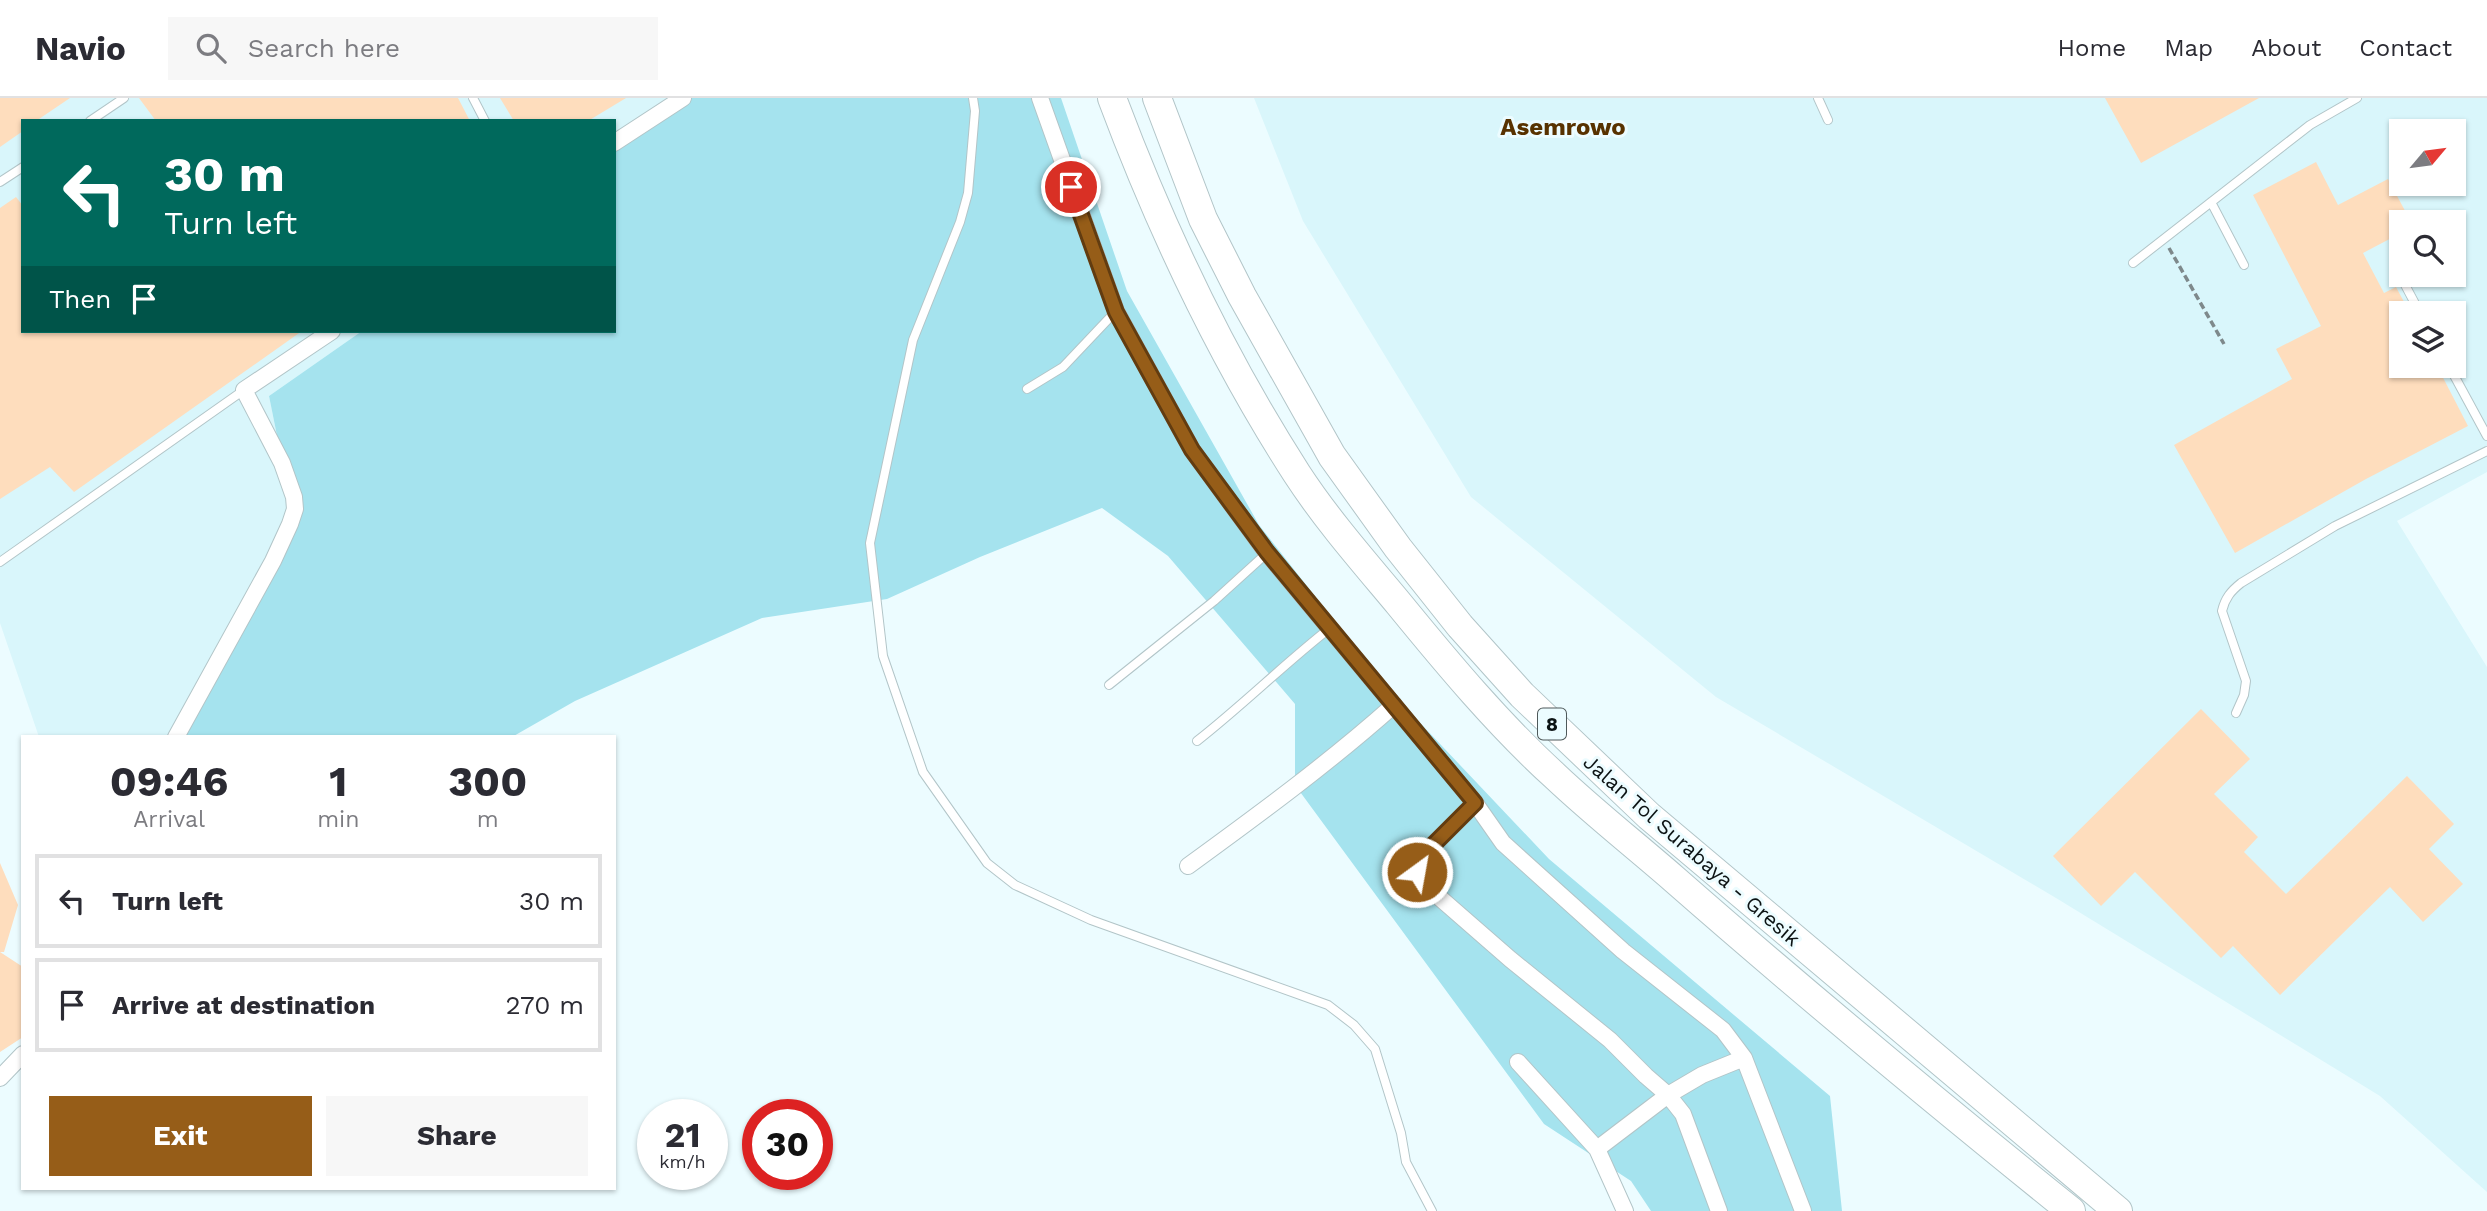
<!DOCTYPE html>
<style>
body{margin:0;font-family:"Work Sans",sans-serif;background:#f7f7f7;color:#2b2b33;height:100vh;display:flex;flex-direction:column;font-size:26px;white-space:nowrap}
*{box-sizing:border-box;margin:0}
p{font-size:23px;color:#7c7c81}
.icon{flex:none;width:38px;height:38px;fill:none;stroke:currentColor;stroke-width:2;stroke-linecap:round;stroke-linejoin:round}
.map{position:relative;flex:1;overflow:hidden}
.panel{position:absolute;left:21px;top:637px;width:595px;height:455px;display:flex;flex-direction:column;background:#fff;border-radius:0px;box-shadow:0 2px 5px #0004}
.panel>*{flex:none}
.top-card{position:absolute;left:21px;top:21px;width:595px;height:214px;border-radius:0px;box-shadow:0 2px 5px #0004;background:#00695c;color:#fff;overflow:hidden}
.needle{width:46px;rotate:61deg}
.controls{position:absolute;left:2389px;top:21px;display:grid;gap:14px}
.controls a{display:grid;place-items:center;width:77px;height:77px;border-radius:0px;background:#fff;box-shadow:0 2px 5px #0004;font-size:35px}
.speed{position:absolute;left:637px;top:1001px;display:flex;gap:14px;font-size:35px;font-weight:700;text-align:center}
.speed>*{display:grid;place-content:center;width:91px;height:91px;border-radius:50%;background:#fff;box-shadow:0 2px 5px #0004;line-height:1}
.speed small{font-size:18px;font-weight:400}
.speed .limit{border:10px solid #d22;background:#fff;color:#111}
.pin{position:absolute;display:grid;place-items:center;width:60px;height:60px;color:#fff;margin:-30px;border:4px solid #fff;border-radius:50%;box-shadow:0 2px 7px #0007}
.me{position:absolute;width:77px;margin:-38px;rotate:32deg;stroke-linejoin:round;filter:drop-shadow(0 0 5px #0008)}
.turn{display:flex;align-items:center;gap:24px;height:147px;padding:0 28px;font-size:32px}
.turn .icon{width:91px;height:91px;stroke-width:2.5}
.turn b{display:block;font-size:49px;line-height:60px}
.then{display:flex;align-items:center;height:66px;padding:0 28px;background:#0003;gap:14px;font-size:26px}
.eta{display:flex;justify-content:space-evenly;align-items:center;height:119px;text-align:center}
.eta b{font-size:42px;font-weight:700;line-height:49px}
.cta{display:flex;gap:14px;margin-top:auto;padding:14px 28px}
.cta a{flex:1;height:80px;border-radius:0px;background:#965d18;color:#fff;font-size:28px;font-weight:700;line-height:80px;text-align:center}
.cta a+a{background:#f7f7f7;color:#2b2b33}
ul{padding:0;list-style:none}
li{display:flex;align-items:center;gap:21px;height:94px;margin:0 14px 10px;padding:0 14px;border:4px solid #e1e1e2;border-radius:0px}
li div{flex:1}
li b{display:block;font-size:26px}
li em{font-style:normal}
header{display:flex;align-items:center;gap:42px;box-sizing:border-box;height:98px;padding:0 35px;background:#fff;border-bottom:2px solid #e1e1e2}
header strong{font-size:33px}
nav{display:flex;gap:38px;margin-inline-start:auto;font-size:24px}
.search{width:490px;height:63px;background:#f7f7f7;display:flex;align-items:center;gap:18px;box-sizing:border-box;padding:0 24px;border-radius:0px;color:#7c7c81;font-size:26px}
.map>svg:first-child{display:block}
.built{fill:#d9f6fb;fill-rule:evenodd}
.green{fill:#a5e3ee}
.building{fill:#feddbd}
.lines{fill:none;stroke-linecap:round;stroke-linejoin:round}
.service-casing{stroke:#b2c5c8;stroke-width:10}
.minor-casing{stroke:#b2c5c8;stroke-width:18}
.motorway-casing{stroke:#b2c5c8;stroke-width:30}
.path{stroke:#7e898b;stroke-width:3.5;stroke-dasharray:7 3.5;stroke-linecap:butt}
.service{stroke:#fff;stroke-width:8}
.minor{stroke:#fff;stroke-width:16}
.motorway{stroke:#fff;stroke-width:28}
.route-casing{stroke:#623c10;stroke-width:18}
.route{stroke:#965d18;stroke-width:12}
.labels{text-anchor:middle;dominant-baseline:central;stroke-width:6;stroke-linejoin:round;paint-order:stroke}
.shield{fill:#ecfcff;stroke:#4f595a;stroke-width:2}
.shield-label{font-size:19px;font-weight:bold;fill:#0c1314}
.street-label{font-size:21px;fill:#0c1314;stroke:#ecfcff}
.quarter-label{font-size:24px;font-weight:bold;fill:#583200;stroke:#ecfcff}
</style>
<header>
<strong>Navio</strong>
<div class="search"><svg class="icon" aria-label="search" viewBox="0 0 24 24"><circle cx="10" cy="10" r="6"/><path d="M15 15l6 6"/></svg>Search here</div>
<nav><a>Home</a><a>Map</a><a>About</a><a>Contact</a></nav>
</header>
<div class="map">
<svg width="2487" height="1113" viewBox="0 0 2487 1113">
<rect width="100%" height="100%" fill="#ecfcff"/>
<path class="built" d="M0,0H691L614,54V23H23V233H362L269,298L295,427L174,639H39L0,525Z
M1254,0H2487V374L2397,423L2487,569V1094L2380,998L2056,800L1716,599L1471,399L1303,123ZM2401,33H2454V86H2401ZM2401,124H2454V177H2401ZM2401,215H2454V268H2401Z"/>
<path class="green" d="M691,0H1061L1127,193L1259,427L1388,591L1549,761L1830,998L1842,1113H1651L1631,1083L1544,1026L1295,687V606L1168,458L1102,410L980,459L887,501L762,520L575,603L512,639H174L295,427L269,298L362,233H614V54Z"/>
<path class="building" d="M0,0H70L36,23H23V33L0,49Z
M139,0H458L470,23H156Z
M500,0H626L588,23H514Z
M2105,0H2259L2141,65Z
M2316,64L2338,107L2388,81L2411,124H2401V135L2363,155L2384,195L2396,189L2410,215H2401V268H2437L2468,328L2366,381L2235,455L2174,347L2292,281L2276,251L2321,228L2253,97Z
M16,99L23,108V233H302L74,394L50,369L0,401V110Z
M2201,611L2250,661L2214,696L2258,739L2244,754L2286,796L2407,678L2454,726L2429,751L2463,786L2423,824L2390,789L2280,897L2233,848L2221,860L2135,774L2101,808L2053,758Z
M0,765L18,807L4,854H0L23,869V939L0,954Z"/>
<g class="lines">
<g class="service-casing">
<path id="service" d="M473,0L485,23
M973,0L975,13L968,95L960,124L913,242L870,445L883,558L923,674L987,765L1015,787L1091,822L1328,907L1354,927L1375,951L1401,1035L1406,1064L1432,1113
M1818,0L1828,22
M90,23L124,0
M0,84L23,69
M2211,104L2244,167
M2133,165L2310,27L2357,0
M2403,183L2420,215
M2449,268L2487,338
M1027,291L1063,269L1116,213
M0,464L244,292
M1109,587L1214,503L1267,455
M2236,615L2244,597L2246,583L2222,513C2225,500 2231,493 2241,485L2335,428L2487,353
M1197,643C1243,607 1284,566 1330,530"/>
</g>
<g class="minor-casing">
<path id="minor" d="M1040,0L1116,213L1192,352L1267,455L1475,705L1503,745L1623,853L1723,932L1744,960L1803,1113
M614,45L683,0
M176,639L273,463L290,426L295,411L294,399L282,365L244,292L332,233
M1475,705L1417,763V774L1424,786L1510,861L1610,942L1646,978L1668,997L1683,1016L1719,1113
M1188,768C1258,717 1329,665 1394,607
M1518,964L1597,1051L1625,1113
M0,980L23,956
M1597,1051L1668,997L1702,977L1744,960"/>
</g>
<g class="motorway-casing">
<path id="motorway" d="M1112,0C1161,131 1221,258 1297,376C1327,422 1364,464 1399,506C1448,566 1498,626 1555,678C1593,714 1635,747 1674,781C1804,895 1937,1005 2071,1113
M1157,0L1203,121L1242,198L1332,358L1398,450L1460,528L1522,597L1649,718L2118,1113"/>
</g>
<path class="path" d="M2169,150L2224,246"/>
<use href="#service" class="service"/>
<use href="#minor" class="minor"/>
<use href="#motorway" class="motorway"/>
</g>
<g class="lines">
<g class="route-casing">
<path id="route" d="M1071,89L1116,214L1192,352L1267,454L1475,705L1417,763V774"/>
</g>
<use href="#route" class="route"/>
</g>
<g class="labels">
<rect class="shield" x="1538" y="610.5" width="28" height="31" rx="5"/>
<g class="shield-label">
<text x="1552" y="626">8</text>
</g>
<g class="street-label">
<text transform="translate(1692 752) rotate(41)">Jalan Tol Surabaya - Gresik</text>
</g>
<g class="quarter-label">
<text x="1563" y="29">Asemrowo</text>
</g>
</g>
</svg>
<div class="controls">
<a><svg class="needle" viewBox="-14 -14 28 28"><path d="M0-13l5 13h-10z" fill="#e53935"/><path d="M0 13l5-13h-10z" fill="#7c7c81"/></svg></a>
<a><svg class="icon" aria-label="search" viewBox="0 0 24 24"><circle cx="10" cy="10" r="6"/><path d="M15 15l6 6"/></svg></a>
<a><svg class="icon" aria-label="layers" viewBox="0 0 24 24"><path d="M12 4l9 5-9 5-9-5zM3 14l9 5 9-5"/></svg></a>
</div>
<div class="speed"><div>21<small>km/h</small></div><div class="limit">30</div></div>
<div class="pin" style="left:1071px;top:89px;background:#d93025"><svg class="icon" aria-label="arrive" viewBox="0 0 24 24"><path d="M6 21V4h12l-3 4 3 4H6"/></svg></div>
<svg class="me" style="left:1417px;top:774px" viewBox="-20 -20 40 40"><circle r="17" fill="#965d18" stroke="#fff" stroke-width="3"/><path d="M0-11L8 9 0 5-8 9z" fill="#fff"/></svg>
<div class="top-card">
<div class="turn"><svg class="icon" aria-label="left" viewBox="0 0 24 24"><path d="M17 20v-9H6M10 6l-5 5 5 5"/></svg><div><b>30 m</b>Turn left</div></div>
<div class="then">Then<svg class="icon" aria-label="arrive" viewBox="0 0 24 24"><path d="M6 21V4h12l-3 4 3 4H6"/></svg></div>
</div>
<section class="panel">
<div class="eta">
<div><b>09:46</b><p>Arrival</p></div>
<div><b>1</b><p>min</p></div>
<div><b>300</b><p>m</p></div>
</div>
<ul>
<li><svg class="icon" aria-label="left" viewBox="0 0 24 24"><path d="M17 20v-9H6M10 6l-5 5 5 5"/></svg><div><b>Turn left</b></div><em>30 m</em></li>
<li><svg class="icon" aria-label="arrive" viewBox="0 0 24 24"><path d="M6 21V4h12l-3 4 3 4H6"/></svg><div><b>Arrive at destination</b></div><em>270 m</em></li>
</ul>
<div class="cta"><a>Exit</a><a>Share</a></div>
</section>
</div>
